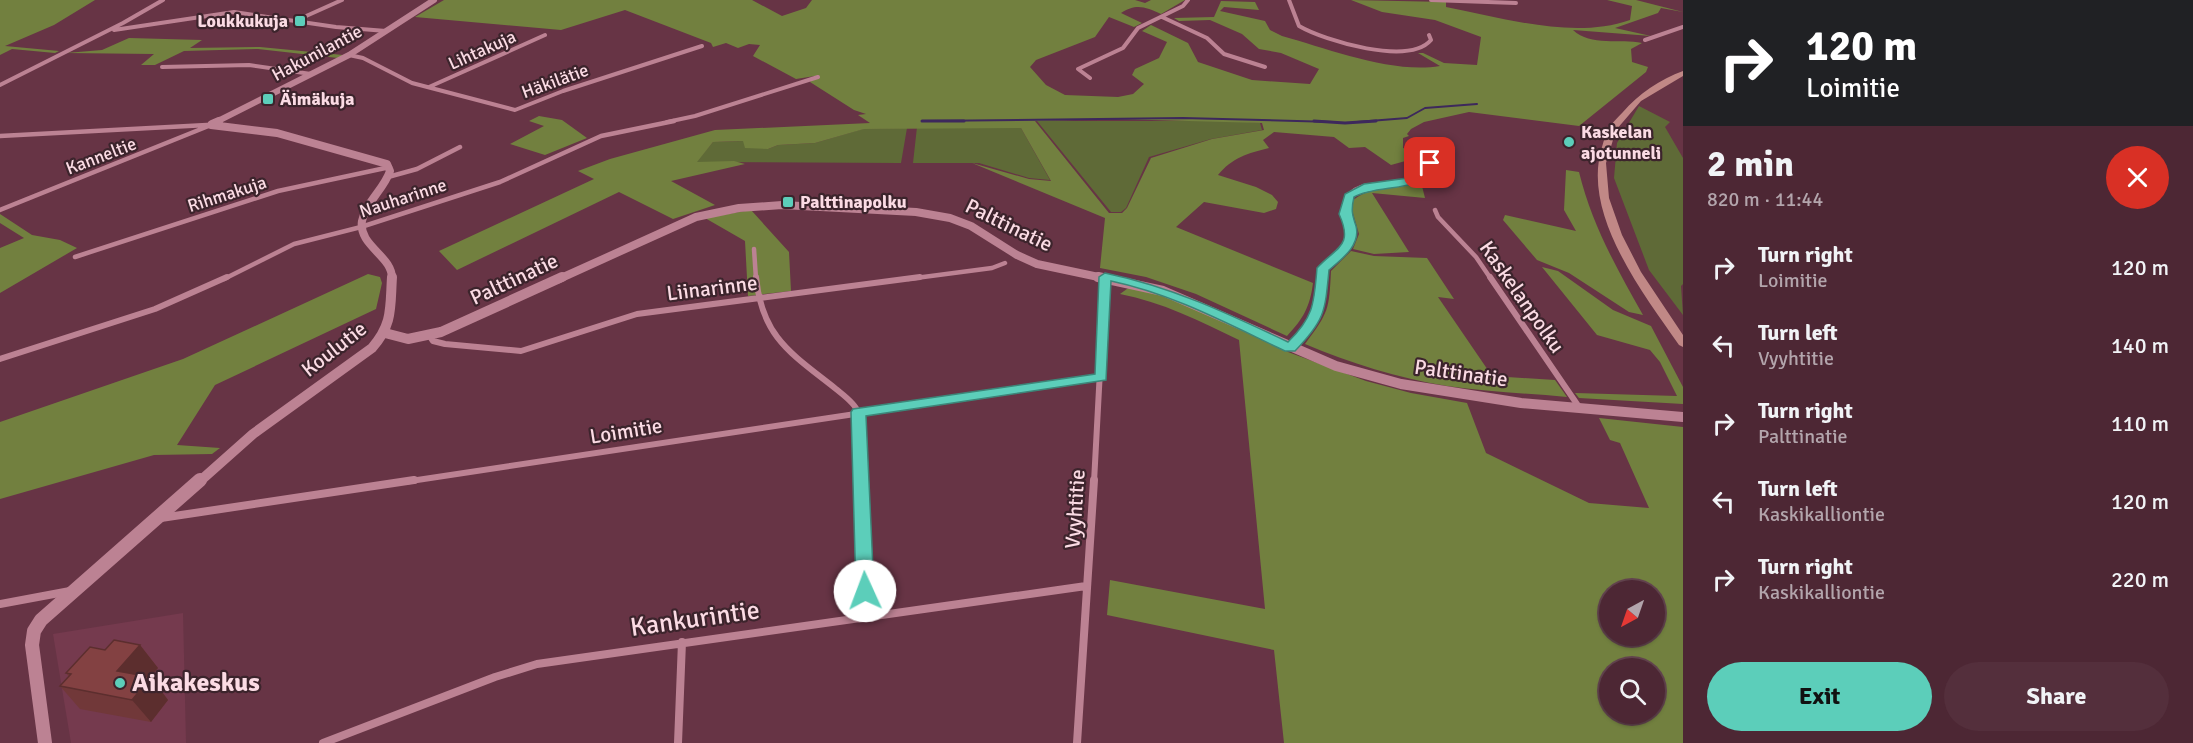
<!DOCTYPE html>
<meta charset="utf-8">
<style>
body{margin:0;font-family:Signika,sans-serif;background:#542f3c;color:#f1f3f6;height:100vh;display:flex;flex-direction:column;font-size:22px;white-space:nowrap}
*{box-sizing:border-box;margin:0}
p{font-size:20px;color:#b3a5ac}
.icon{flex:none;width:33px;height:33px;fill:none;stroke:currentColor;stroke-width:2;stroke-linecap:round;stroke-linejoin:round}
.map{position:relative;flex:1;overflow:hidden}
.side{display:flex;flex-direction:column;background:#4d2734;width:510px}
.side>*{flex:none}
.banner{background:#202124;color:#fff;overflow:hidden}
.needle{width:39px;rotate:220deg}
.controls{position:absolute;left:1599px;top:580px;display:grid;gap:12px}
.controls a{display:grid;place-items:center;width:66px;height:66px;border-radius:50%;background:#4d2734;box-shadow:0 2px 4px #0004,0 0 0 2px #64444f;font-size:30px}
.pin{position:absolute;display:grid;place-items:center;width:51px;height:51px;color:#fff;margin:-26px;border-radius:12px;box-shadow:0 3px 9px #0006}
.me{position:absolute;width:66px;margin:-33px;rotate:358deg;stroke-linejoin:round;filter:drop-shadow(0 0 4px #0008)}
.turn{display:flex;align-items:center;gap:21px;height:126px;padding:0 24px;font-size:27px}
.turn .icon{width:78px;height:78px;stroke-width:2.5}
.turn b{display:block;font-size:42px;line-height:51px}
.round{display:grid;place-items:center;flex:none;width:63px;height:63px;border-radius:32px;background:#542f3c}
.head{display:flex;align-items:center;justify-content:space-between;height:102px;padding:0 24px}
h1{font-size:36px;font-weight:800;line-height:45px}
.button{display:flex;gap:12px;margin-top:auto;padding:12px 24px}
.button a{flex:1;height:69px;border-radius:36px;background:#5cceba;color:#111;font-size:24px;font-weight:800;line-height:69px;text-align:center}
.button a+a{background:#542f3c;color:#f1f3f6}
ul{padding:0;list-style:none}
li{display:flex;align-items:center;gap:18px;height:78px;padding:0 24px}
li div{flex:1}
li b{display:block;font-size:22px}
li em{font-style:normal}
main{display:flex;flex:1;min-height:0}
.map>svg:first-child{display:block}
.built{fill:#753a4e}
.green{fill:#5f6a37}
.forest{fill:#72803f;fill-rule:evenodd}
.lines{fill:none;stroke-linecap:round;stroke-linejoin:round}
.stream-far1{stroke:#3d285c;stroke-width:2}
.stream{stroke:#3d285c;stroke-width:3}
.minor-far3{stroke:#bc8293;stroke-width:4}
.minor-far2{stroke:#bc8293;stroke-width:4.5}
.minor-far1{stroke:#bc8293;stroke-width:6}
.minor{stroke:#bc8293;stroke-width:8}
.tertiary-far3{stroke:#bc8293;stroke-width:6}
.tertiary-far2{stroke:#bc8293;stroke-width:8}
.tertiary-far1{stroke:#bc8293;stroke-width:10}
.tertiary{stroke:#bc8293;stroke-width:14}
.secondary{fill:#c18886;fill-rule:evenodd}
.wall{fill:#713839}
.shaded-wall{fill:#5c2e2e}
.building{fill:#834142;stroke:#5c2e2e;stroke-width:1.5}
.route{fill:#5cceba;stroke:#3c8679;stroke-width:1.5}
.poi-dot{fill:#5cceba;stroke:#3c242c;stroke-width:2}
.labels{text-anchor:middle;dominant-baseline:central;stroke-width:4.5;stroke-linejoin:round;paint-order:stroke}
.far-poi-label{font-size:18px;font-weight:bold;fill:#fbdbe4;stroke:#3c242c;text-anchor:start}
.far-street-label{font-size:18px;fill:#fbdbe4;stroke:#3c242c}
.street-label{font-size:21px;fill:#fbdbe4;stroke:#3c242c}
.near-street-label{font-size:26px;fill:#fbdbe4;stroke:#3c242c}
.near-poi-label{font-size:26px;font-weight:bold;fill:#fbdbe4;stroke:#3c242c;text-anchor:start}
</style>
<main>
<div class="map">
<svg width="1683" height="743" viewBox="0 0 1683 743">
<rect width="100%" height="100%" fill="#673445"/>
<path class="built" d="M183,613L186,743H71L53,634Z"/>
<path class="green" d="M1639,106L1670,122L1665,127L1683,158V284L1681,286L1683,315L1649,270L1614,178L1617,143Z
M1037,121H1235L1260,123L1262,130L1211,139L1149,157L1126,208L1121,212H1111Z
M917,127L1021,128L1050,180L1029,178L979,163H913Z
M907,128L901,163L696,162L713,142L743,141L768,149L778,145L815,143L863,129Z"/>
<path class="forest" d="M0,0H95L54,25L5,46L59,51L55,53L12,49L0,55Z
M444,0H752L782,16L806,8L812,0H1135L1145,3L1151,0H1185L1161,14C1146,7 1136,3 1121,13L1142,23L1134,27L1109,17L1095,37L1036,60L1030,67L1046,85L1065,95L1118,97L1133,94L1144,84L1132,75L1135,69L1159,58L1167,42L1142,31L1151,25L1188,43L1198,62L1252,80L1310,84L1319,69L1281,53L1259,49L1242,34L1210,20L1179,21L1174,18L1214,17L1221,1L1255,2L1259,10L1224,7L1220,11L1265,21L1270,30L1282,36C1329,49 1392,74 1440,66L1418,53H1423L1444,63L1477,65L1481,37L1435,20L1382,12L1351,0L1446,2V7C1505,18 1572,40 1630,20L1632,6L1607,0H1636L1683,12L1661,8L1658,13L1615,28L1651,36L1573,30C1591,47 1620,38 1642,43L1631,49L1632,62L1648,67L1646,72L1579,126L1469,112L1424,122L1411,129L1407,134L1409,136L1403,138V148L1427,155L1410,154L1409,160L1391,165L1365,147L1349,148L1334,137L1274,132L1263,140L1269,148C1248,153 1232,158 1218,175L1256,187L1272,195L1278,202L1276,209L1264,213L1204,202L1176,227L1313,283C1310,307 1303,319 1287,336L1196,294L1146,277L1100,268L1105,218L972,163L1029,179L1051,181L1021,128L864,129L815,143L778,145L768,149L745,148L743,141L713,142L697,162L734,161L745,164L671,181L715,205L673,219L619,192L457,270L439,251L594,179L578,171L610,159L715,130L870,123L858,115L866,114L854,110L810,82L815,76L796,79L753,56L760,45L749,44L738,48L726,43L713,47L711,43L625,10L561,30L415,17ZM1114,119L1262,123L1264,130L1212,139L1151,158L1127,208L1122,213H1109L1035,121Z
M129,38L202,40L190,48L260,47L343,55L338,58L258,49L184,51L155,65H141L154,54L66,53L102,50Z
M539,116L562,120L587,138L545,155L510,144L544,126L529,121Z
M1566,170L1579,172C1592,225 1616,267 1643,315L1629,312L1569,273L1537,260L1503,220L1505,215L1576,231L1564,210Z
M1421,182L1425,198L1372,193L1409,252L1374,254L1353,249L1359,234L1350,203C1369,184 1397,190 1421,182Z
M751,210L789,252L791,291L748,296L745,241L705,218Z
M0,214L32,235L60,240L77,248L0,293V248L24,238L0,223Z
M1351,251L1374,256L1427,258L1454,299L1438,297L1492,376L1555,380L1567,397C1527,393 1486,392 1447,386C1398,378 1350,363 1305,344C1329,312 1329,310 1331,271Z
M1542,267L1558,271L1613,310L1651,326L1683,387V404L1579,398L1575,393L1677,396L1660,362L1650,350L1597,335Z
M368,274L380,277L382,283L376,309L215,385L177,445L220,448L212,454L154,455L0,499V422L183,359Z
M1131,286L1189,303L1288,352L1366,381L1411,393L1467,403L1486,453L1589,503L1649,508L1620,443L1610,440L1599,418L1683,427V743H1284L1274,650L1107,615L1110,580L1265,609L1239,340C1200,321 1162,302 1120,294ZM1610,591H1654V636H1610ZM1610,669H1654V714H1610Z"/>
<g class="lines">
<path class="stream-far1" d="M922,121L1183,118L1333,122
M1357,122L1407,118L1425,108L1477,104"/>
<path class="stream" d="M922,121H964
M1314,121L1345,123L1376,121"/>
<path class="minor-far3" d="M1289,0L1299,26C1325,41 1409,66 1431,40L1429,35
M1431,0L1516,3
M1162,17L1207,38L1224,54L1265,67
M295,21L342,0
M114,30L234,12L336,27L386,31
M1645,40L1683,27
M349,55L363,58L412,83L515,110L563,91L702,46
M162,67L249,65L311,74
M1090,78L1078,69L1123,48L1138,28L1183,6L1188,0
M0,85L123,23L163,0
M429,87L545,35
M667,122L695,116L818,77"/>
<path class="minor-far2" d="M0,136L207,125
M388,177L417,169L460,147
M0,210L211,125
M1435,210L1438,217L1476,257L1491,279
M754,249L756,279
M75,257L278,191L390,167
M224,279L294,244L361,227L500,182L601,136L674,121
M908,279L992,268L1005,263
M1322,279L1323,268C1337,257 1355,248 1350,227C1348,219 1345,212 1345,203C1359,166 1412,204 1430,163"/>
<path class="minor-far1" d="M756,277C762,338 792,354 836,389C842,394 855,403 858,412C862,425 860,466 860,482
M1490,277L1579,407
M429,335L433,341L445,344L521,351L637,314L920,277
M1291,348C1317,321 1319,315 1322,277
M0,359L155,309L227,277
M404,482L1101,377
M1094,482L1105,277"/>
<path class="minor" d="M860,480L865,616
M161,518L414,480
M0,604L70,591
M323,743L495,677L537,664L1086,586
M678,743L682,642
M1077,743L1094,480"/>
<path class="tertiary-far3" d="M216,122L349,55L434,0"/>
<path class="tertiary-far2" d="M212,124L219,121
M211,125L277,133L387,164L390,171C384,189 366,202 362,221C358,246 393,256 392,279
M559,279L696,217L739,208L782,205L916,212L950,218L971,226L1017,255L1037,264L1108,279"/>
<path class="tertiary-far1" d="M1098,277L1163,291L1336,366L1401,384L1521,403L1683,417
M385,333L408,339L441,332L562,277
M199,482L253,434L372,348C393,324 390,308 392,277"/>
<path class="tertiary" d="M45,743L32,645L34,631L41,620L200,480"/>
<path class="secondary" d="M1683,71V76L1641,101L1616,130L1606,163L1609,198L1622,235L1641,272L1683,335V347L1679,345C1643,293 1581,214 1602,147C1604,141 1605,134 1608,129C1612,123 1618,117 1623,112C1638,94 1661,79 1683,71Z"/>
</g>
<path class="wall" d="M140,645L158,668L149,677H151L168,700L151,722L80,709L60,686L69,677L66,673L105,650Z"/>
<path class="shaded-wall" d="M140,645L158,668L135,694L117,671Z
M151,677L168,700L151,722L132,700Z"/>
<path class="building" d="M114,640L140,645L117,671L151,677L132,700L60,686L71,674L66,673L90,647L105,650Z"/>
<path class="route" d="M1430,160L1435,163C1429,194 1379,183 1354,197C1351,210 1352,214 1356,226C1361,245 1342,259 1329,270C1325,312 1325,320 1295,351H1285C1228,324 1173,294 1111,281L1106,380L866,416L874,591L871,596H859L856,591L851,412L853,409L1095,374L1099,277L1105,273C1172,287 1227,313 1288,342C1314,317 1314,303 1317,268C1336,247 1354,247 1339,214L1345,194L1364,184L1415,177L1423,171L1426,161Z"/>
<g class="poi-dot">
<rect x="294" y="15" width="12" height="12" rx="3"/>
<rect x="262" y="93" width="12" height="12" rx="3"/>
<circle cx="1569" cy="142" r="6"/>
<rect x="782" y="196" width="12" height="12" rx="3"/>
<circle cx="120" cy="683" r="6"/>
</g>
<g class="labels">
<g class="far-poi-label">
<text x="288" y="21" text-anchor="end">Loukkukuja</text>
<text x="280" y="99">Äimäkuja</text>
<text x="1581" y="132">Kaskelan<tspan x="1581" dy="21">ajotunneli</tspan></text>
<text x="800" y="202">Palttinapolku</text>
</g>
<g class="far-street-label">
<text transform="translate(482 50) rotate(-24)">Lihtakuja</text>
<text transform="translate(317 53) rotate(-28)">Hakunilantie</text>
<text transform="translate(555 81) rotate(-20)">Häkilätie</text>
<text transform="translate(101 156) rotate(-21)">Kanneltie</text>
<text transform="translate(227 194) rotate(-18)">Rihmakuja</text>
<text transform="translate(403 198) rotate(-18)">Nauharinne</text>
</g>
<g class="street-label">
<text transform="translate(1009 225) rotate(26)">Palttinatie</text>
<text transform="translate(514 279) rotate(-25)">Palttinatie</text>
<text transform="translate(712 288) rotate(-7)">Liinarinne</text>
<text transform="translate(1522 297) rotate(55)">Kaskelanpolku</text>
<text transform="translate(334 349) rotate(-38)">Koulutie</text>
<text transform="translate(1461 373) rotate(8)">Palttinatie</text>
<text transform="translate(626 431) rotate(-9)">Loimitie</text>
<text transform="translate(1075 509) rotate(-86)">Vyyhtitie</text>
</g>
<g class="near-street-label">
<text transform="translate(695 619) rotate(-8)">Kankurintie</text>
</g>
<g class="near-poi-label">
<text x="132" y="683">Aikakeskus</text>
</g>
</g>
</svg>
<div class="controls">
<a><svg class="needle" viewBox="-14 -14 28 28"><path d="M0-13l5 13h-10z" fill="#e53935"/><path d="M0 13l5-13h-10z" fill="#b3a5ac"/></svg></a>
<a><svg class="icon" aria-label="search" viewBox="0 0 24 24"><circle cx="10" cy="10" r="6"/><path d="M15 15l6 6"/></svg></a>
</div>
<div class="pin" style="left:1430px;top:163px;background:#d93025"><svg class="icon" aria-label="arrive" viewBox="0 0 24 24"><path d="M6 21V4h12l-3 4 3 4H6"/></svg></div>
<svg class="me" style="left:865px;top:591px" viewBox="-20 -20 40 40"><circle r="19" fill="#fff"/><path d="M0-13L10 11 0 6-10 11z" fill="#5cceba"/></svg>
</div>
<section class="side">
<div class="banner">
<div class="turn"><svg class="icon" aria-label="right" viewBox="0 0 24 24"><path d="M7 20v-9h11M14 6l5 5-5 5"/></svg><div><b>120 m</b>Loimitie</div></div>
</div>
<div class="head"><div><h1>2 min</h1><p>820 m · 11:44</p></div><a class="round" style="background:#d93025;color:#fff"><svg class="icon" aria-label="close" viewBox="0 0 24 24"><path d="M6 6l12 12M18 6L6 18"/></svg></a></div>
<ul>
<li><svg class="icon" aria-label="right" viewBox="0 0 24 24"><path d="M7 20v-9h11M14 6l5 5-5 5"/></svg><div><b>Turn right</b><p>Loimitie</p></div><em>120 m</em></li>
<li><svg class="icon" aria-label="left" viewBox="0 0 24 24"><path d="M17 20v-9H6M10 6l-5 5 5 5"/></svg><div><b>Turn left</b><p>Vyyhtitie</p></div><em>140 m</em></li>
<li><svg class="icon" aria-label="right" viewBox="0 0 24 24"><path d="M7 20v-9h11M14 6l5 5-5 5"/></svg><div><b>Turn right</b><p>Palttinatie</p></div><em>110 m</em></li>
<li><svg class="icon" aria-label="left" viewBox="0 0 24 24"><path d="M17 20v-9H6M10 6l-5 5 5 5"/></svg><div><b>Turn left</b><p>Kaskikalliontie</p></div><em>120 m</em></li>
<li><svg class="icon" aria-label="right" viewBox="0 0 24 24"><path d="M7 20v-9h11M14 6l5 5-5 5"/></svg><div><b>Turn right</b><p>Kaskikalliontie</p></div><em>220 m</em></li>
</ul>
<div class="button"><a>Exit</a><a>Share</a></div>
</section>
</main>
